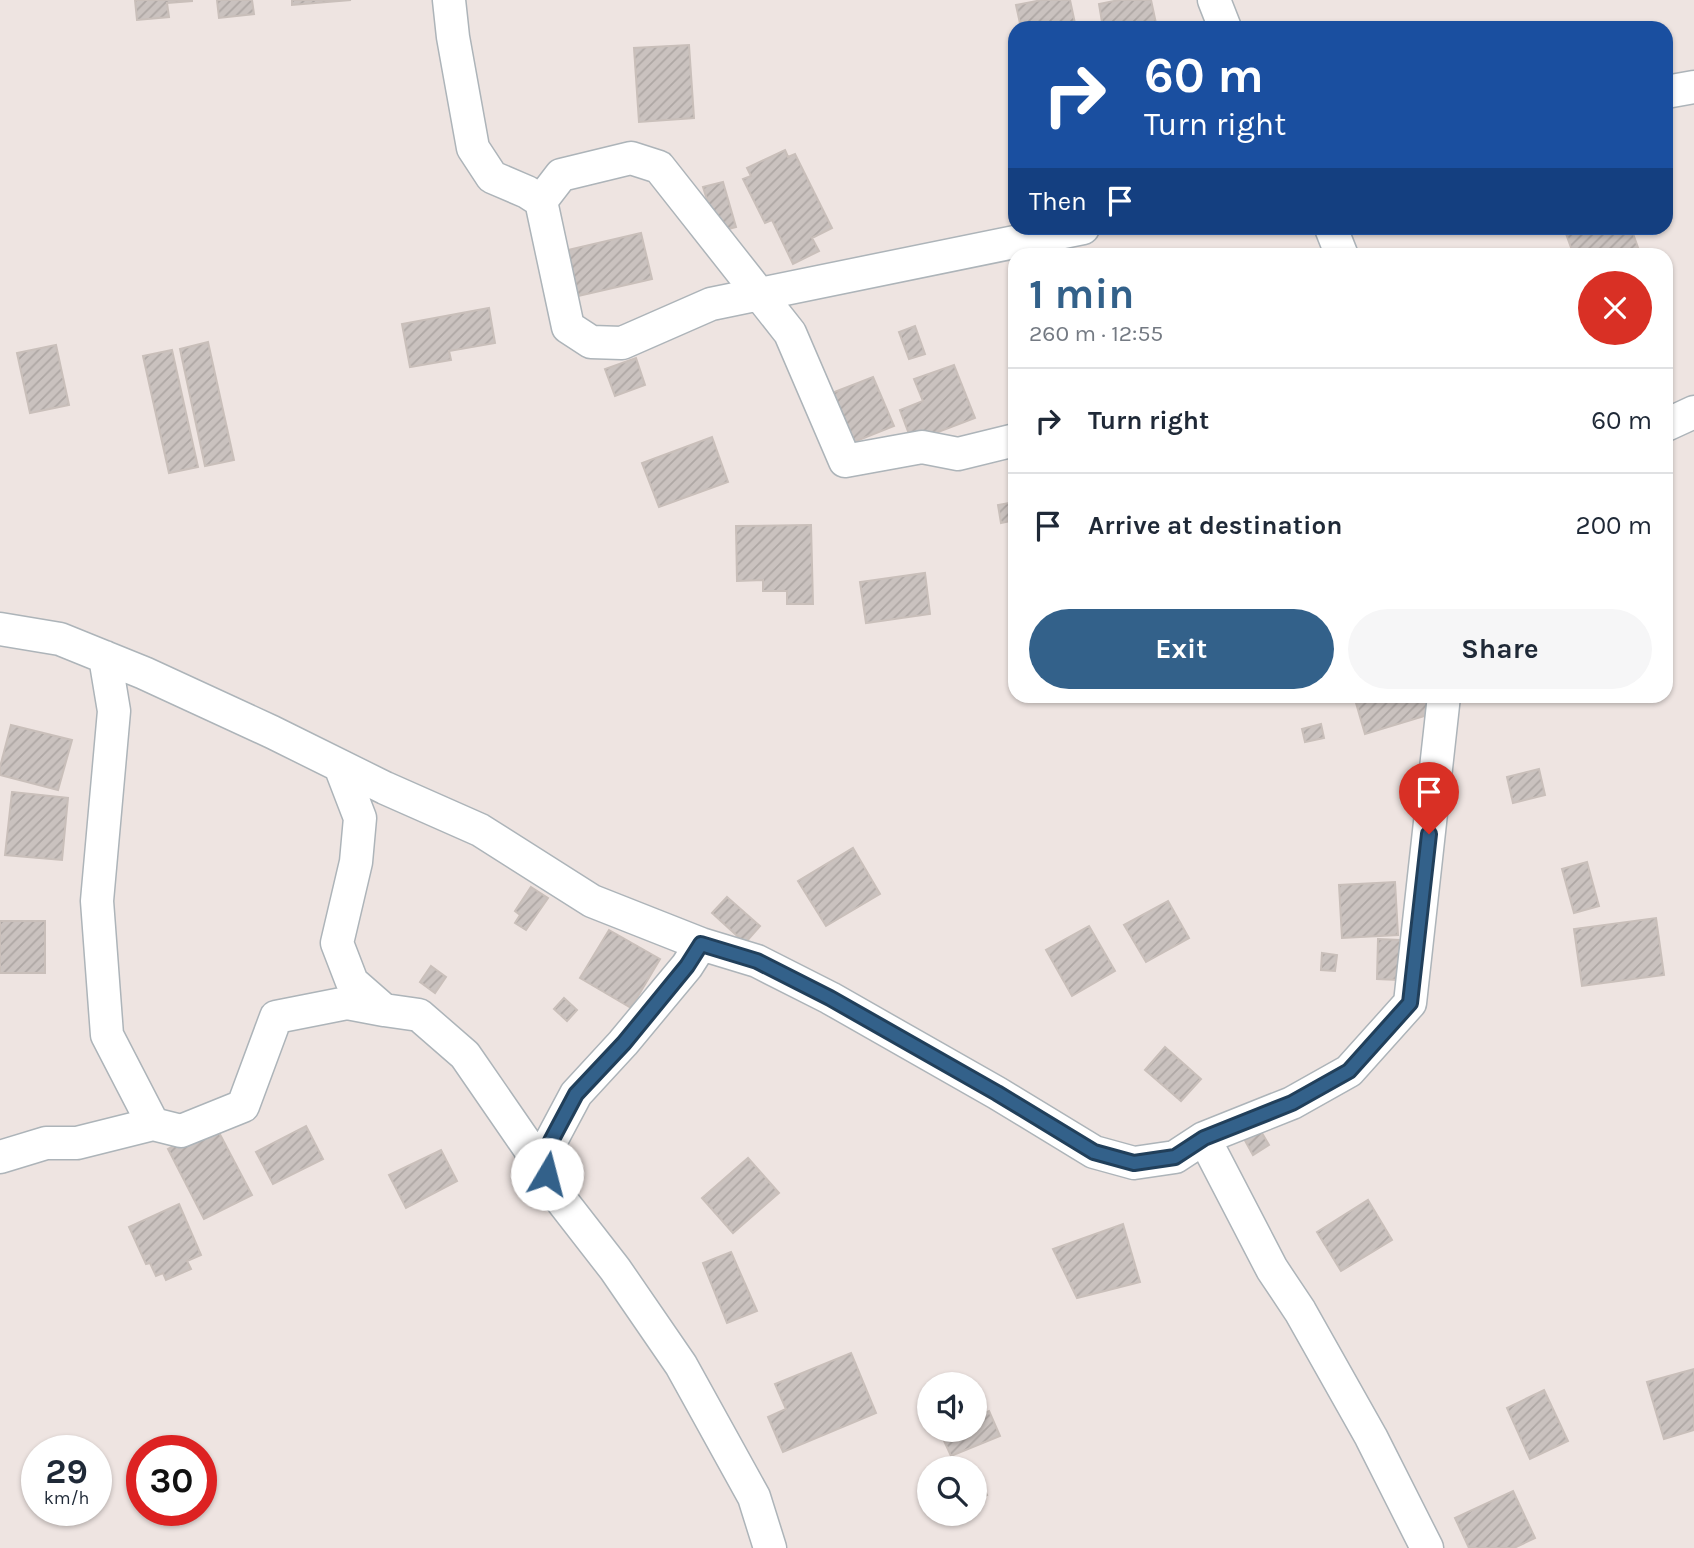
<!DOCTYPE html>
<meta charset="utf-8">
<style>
body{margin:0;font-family:Karla,sans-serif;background:#f6f6f7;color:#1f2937;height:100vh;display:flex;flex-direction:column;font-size:26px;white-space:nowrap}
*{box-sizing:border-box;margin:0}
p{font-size:23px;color:#747a83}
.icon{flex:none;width:38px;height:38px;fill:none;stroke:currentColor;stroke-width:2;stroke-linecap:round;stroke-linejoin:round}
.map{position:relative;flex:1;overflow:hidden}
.side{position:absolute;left:1008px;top:248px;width:665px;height:455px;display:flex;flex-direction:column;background:#fff;border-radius:21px;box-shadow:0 2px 5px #0004}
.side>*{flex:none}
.banner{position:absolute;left:1008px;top:21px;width:665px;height:214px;border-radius:21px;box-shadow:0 2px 5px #0004;background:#1a4fa0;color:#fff;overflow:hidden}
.tools{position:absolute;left:917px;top:1372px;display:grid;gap:14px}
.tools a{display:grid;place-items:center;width:70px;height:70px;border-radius:50%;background:#fff;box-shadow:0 2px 5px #0004;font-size:35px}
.speed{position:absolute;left:21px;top:1435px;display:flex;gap:14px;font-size:35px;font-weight:700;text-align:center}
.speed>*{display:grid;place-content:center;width:91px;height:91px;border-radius:50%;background:#fff;box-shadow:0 2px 5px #0004;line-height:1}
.speed small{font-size:18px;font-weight:400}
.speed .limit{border:10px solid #d22;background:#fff;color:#111}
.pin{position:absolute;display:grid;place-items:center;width:60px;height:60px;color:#fff;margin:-72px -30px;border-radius:50% 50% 50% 0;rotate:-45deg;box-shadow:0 0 7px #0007}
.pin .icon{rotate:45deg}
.me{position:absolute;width:77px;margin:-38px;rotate:8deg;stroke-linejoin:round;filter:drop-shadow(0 0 5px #0008)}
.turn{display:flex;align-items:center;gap:24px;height:147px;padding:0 21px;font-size:32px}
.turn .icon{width:91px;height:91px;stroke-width:2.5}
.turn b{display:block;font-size:49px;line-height:60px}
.then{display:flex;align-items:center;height:66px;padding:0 21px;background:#0003;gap:14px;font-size:26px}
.round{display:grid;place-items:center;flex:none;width:74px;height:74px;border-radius:37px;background:#f6f6f7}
.summary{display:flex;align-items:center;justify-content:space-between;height:119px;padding:0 21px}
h1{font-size:42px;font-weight:700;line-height:52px;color:#33618a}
.cta{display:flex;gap:14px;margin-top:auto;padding:14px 21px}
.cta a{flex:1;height:80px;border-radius:42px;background:#33618a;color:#fff;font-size:28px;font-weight:700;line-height:80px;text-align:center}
.cta a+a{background:#f6f6f7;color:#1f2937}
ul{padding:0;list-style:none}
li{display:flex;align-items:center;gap:21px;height:105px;padding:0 21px;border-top:2px solid #e0e1e3}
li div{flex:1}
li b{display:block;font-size:26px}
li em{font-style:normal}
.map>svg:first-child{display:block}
.building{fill:url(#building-hatch);stroke:#c9bfba;stroke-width:2}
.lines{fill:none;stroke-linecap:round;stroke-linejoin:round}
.minor-casing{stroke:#adb4b9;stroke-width:35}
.minor{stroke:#fff;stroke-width:32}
.route-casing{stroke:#213f5a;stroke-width:18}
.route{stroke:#33618a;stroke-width:12}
</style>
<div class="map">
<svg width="1694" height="1548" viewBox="0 0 1694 1548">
<defs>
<pattern id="building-hatch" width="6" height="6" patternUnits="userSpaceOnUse" patternTransform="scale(1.75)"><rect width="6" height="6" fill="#cac2bf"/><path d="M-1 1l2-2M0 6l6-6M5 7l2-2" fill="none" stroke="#aea7a4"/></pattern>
</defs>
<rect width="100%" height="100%" fill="#eee4e1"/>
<path class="building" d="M135,0H192V1L167,3L169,17L137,20Z
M217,0H252L254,14L219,18Z
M292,0H351L292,5Z
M1042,0H1070L1076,28H1021L1016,5Z
M1119,0H1151L1157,28H1103L1099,4Z
M689,45L694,118L639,122L634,48Z
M785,150L788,157L795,154L832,228L812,238L819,251L793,264L772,220L765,223L743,179L751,176L747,168Z
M723,182L736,227L717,232L703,187Z
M1564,228H1631L1641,256H1574Z
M641,233L652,279L578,296L568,250Z
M489,308L495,343L449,351L451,360L410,367L402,324Z
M915,326L925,354L909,359L899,332Z
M208,342L234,460L205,466L180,349Z
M56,345L69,405L30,413L17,353Z
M172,350L198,467L169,473L143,356Z
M636,358L645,385L615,396L605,369Z
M954,365L975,418L912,442L900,410L923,401L914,379Z
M873,377L894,426L844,446L824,396Z
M712,437L728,482L659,507L642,463Z
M1015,502V520L1001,523L998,505Z
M811,525L813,604H787V591H763V580L737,581L736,526Z
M925,573L930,614L866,623L860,582Z
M1354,696H1429L1434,713L1365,734Z
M1321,724L1324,738L1305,742L1302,729Z
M11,725L72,740L58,790L0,775V767Z
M1539,769L1545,795L1513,803L1507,777Z
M12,792L68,798L62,860L5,855Z
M853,848L880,894L826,926L798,881Z
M1587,862L1599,906L1574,913L1562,869Z
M1395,882L1398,935L1342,938L1339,885Z
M531,887L548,898L526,930L515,923L520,915L515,911Z
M727,897L760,926L745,943L712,913Z
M1168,901L1189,938L1146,962L1124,925Z
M1656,918L1664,975L1582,986L1574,929Z
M0,921H45V973H0Z
M1089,926L1115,971L1072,996L1046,950Z
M609,930L660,959L631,1008L580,978Z
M1378,939L1400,940L1399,980L1377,979Z
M1322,953L1337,955L1335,971L1321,970Z
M431,966L446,977L435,993L420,982Z
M564,998L577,1010L567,1021L554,1009Z
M1165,1047L1201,1079L1181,1101L1145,1070Z
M215,1125L252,1195L204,1219L168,1149Z
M306,1126L323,1159L273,1184L256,1152Z
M1259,1128L1269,1145L1253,1155L1243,1137Z
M441,1150L457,1181L406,1208L389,1175Z
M748,1158L779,1193L733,1233L702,1198Z
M1368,1200L1392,1240L1341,1271L1317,1232Z
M179,1204L201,1255L187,1261L191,1269L166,1280L163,1273L156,1276L150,1263L146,1264L129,1227Z
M1123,1224L1140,1282L1077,1298L1053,1249Z
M731,1252L757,1311L727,1323L703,1263Z
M851,1353L876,1413L783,1452L768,1417L786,1409L775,1384Z
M1694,1369V1430L1664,1439L1647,1382Z
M1544,1390L1568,1441L1530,1459L1507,1408Z
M989,1411L1000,1436L951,1456L940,1432L945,1430H975V1417Z
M976,1474L987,1495L975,1501V1475Z
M1513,1491L1535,1538L1514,1548H1469L1455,1518Z"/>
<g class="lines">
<g class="minor-casing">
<path id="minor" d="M449,0L453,37L473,148L492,177L527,192L541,201L568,327L591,342L622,343L711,304L1083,228
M1214,0L1225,28
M1666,92L1694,87
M541,201L561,175L631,158L659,167L790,333L845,461L922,447L958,454L1015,440
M1331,228L1342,256
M1666,425L1694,412
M0,629L60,639L144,673L272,732L385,788L480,830L592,901L701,944L757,961L830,998L997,1093L1094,1152L1134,1163L1175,1157L1204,1138L1292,1103L1349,1071L1410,1003L1444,696
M105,657L114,711L97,901L107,1035L153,1124L181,1131L243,1106L276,1017L347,1003L384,1010
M340,766L360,818L356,862L337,943L352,982L384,1010L419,1015L465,1055L547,1174
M701,944L687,966L623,1043L576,1094L551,1141L547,1174L559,1197L615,1269L681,1365L754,1497L770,1548
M1204,1138L1272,1269L1300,1311L1371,1437L1427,1548
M0,1157L46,1143H77L153,1124"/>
</g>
<use href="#minor" class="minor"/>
</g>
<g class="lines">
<g class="route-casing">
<path id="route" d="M547,1174L551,1141L576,1094L624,1043L687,966L701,944L757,961L830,998L997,1093L1094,1152L1134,1163L1175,1157L1204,1138L1292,1103L1349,1071L1410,1003L1429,834"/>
</g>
<use href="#route" class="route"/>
</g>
</svg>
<div class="tools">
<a><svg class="icon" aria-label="sound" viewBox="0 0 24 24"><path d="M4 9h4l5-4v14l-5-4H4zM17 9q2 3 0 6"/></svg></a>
<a><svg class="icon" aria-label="search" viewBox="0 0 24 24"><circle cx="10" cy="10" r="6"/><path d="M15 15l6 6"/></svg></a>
</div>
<div class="speed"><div>29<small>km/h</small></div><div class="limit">30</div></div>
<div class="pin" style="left:1429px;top:834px;background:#d93025"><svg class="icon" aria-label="arrive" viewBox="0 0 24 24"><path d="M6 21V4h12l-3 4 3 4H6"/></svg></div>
<svg class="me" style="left:547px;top:1174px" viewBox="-20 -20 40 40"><circle r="19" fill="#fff"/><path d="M0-13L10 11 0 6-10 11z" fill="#33618a"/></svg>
<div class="banner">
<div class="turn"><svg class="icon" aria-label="right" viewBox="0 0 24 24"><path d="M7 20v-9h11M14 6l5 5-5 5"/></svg><div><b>60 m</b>Turn right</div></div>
<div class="then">Then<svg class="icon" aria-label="arrive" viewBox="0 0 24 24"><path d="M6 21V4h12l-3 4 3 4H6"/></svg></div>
</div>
<section class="side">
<div class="summary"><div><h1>1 min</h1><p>260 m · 12:55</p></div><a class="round" style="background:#d93025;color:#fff"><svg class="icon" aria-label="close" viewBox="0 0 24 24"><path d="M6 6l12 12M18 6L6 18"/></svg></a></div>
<ul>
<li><svg class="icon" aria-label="right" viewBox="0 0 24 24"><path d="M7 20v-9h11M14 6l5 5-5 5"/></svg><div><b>Turn right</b></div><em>60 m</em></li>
<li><svg class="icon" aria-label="arrive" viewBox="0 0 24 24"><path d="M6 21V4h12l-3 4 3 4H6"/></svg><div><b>Arrive at destination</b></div><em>200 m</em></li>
</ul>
<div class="cta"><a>Exit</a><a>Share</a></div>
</section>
</div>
